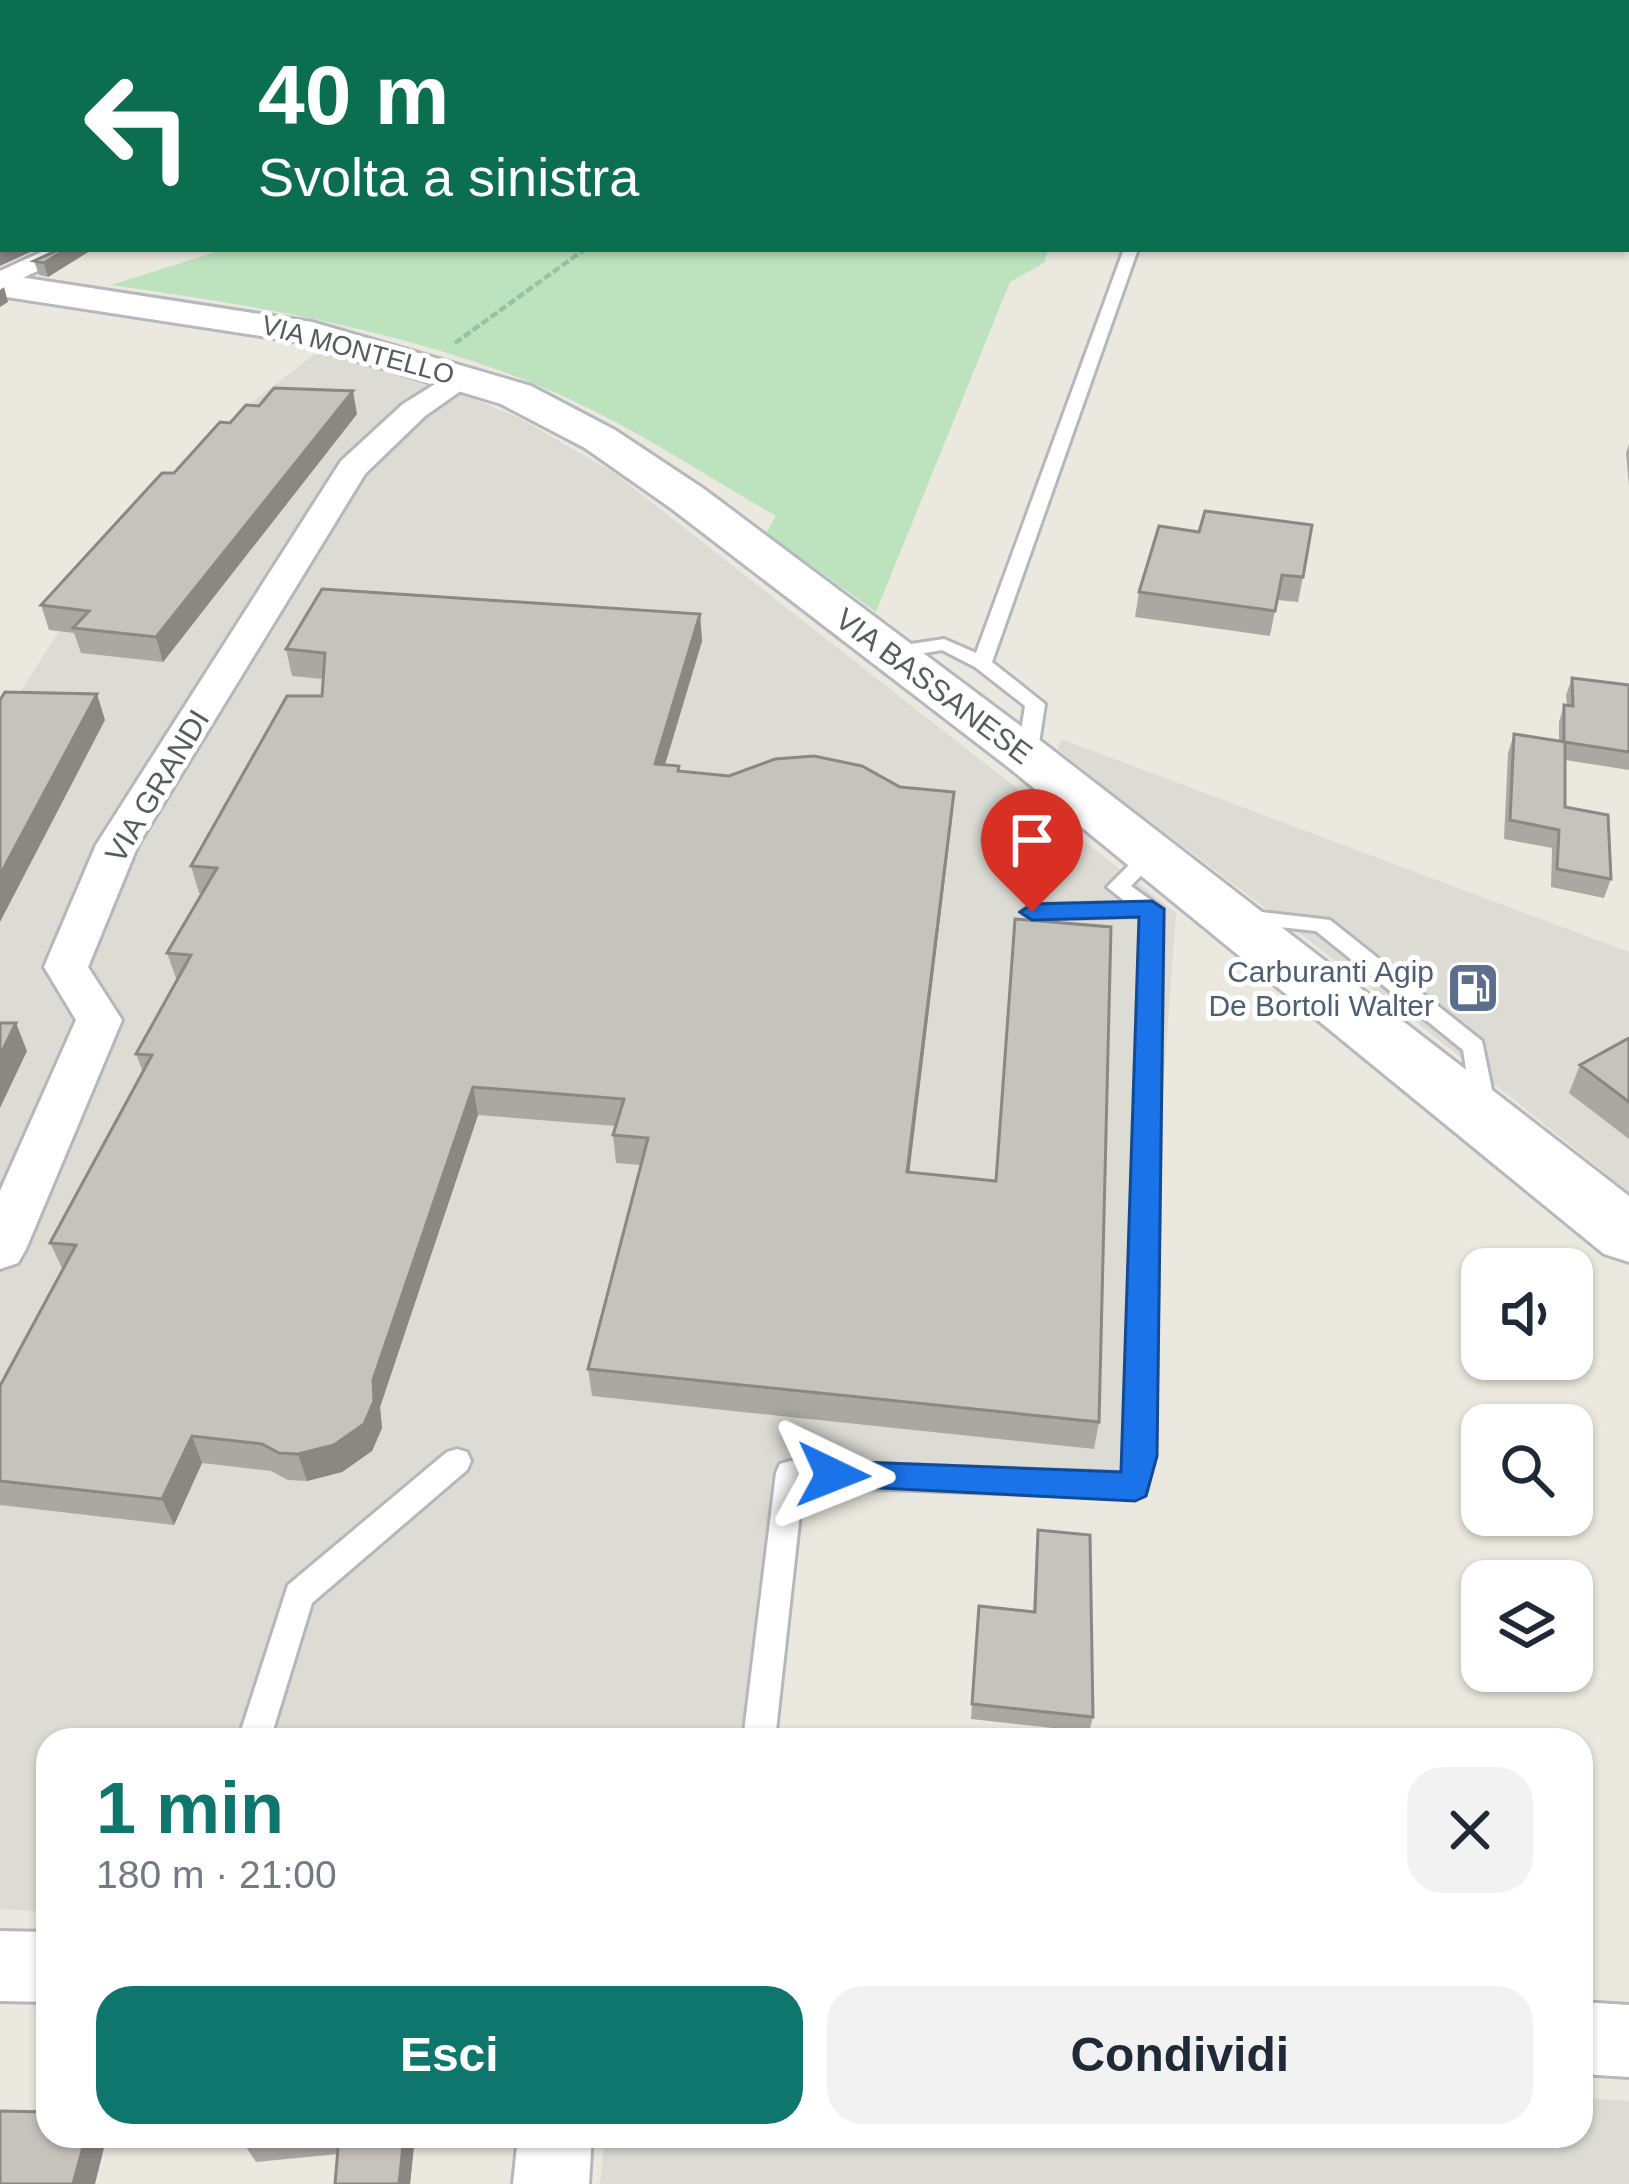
<!DOCTYPE html>
<html lang="it">
<meta charset="utf-8">
<style>
body{margin:0;font-family:Helvetica,sans-serif;background:#f2f2f3;color:#1f2937;height:100vh;display:flex;flex-direction:column;font-size:45px;white-space:nowrap}
*{box-sizing:border-box;margin:0}
p{font-size:39px;color:#747a83}
.icon{flex:none;width:66px;height:66px;fill:none;stroke:currentColor;stroke-width:2;stroke-linecap:round;stroke-linejoin:round}
.map{position:relative;flex:1;overflow:hidden}
.details{position:absolute;left:36px;top:1728px;width:1557px;height:420px;display:flex;flex-direction:column;background:#fff;border-radius:36px;box-shadow:0 3px 9px #0004}
.details>*{flex:none}
.hud{position:absolute;left:0px;top:0px;width:1629px;height:252px;box-shadow:0 3px 9px #0004;background:#0b6e4f;color:#fff;overflow:hidden}
.tools{position:absolute;left:1461px;top:1248px;display:grid;gap:24px}
.tools a{display:grid;place-items:center;width:132px;height:132px;border-radius:24px;background:#fff;box-shadow:0 3px 9px #0004;font-size:60px}
.pin{position:absolute;display:grid;place-items:center;width:102px;height:102px;color:#fff;margin:-123px -51px;border-radius:50% 50% 50% 0;rotate:-45deg;box-shadow:0 0 12px #0007}
.pin .icon{rotate:45deg}
.me{position:absolute;width:132px;margin:-66px;rotate:92deg;stroke-linejoin:round;filter:drop-shadow(0 0 9px #0008)}
.turn{display:flex;align-items:center;gap:42px;height:252px;padding:0 60px;font-size:54px}
.turn .icon{width:156px;height:156px;stroke-width:2.5}
.turn b{display:block;font-size:84px;line-height:102px}
.round{display:grid;place-items:center;flex:none;width:126px;height:126px;border-radius:36px;background:#f2f2f3}
.summary{display:flex;align-items:center;justify-content:space-between;height:204px;padding:0 60px}
h1{font-size:72px;font-weight:700;line-height:90px;color:#0f766e}
.primary-button{display:flex;gap:24px;margin-top:auto;padding:24px 60px}
.primary-button a{flex:1;height:138px;border-radius:36px;background:#0f766e;color:#fff;font-size:48px;font-weight:700;line-height:138px;text-align:center}
.primary-button a+a{background:#f2f2f3;color:#1f2937}
.map>svg:first-child{display:block}
.industrial{fill:#dcdbd4}
.green{fill:#bce3be}
.lines{fill:none;stroke-linecap:round;stroke-linejoin:round}
.service-casing{stroke:#b5b7bc;stroke-width:6}
.minor-casing{stroke:#b5b7bc;stroke-width:6}
.secondary-casing{stroke:#b5b8be;stroke-width:6}
.path-far1{stroke:#95c3a5;stroke-width:3;stroke-dasharray:6 3;stroke-linecap:butt}
.path{stroke:#95c3a5;stroke-width:4.5;stroke-dasharray:8 3;stroke-linecap:butt}
.service{fill:#fff;fill-rule:evenodd}
.minor{fill:#fff;fill-rule:evenodd}
.secondary{fill:#fff;fill-rule:evenodd}
.wall{fill:#aaa8a3}
.shaded-wall{fill:#8b8884}
.building{fill:#c6c3bd;stroke:#8b8884;stroke-width:3}
.route{fill:#1a73e8;stroke:#114b97;stroke-width:3}
.labels{text-anchor:middle;dominant-baseline:central;stroke-width:10;stroke-linejoin:round;paint-order:stroke}
.far-street-label{font-size:27px;fill:#585b60;stroke:#fff}
.street-label{font-size:30px;fill:#585b60;stroke:#fff}
.service-label{font-size:30px;fill:#4e5e75;stroke:#fff;text-anchor:end}
</style>
<div class="map">
<svg width="1629" height="2184" viewBox="0 0 1629 2184">
<rect width="100%" height="100%" fill="#ebe9df"/>
<path class="industrial" d="M320,350L458,392L519,418L613,472L1176,913L1135,1473L805,1499L774,1740H48V1912L0,1909V723L112,549L159,494L238,413Z
M1061,739L1629,952V1192L1404,1012L1103,786L1058,749Z
M1581,2098L1629,2101V2184H600L605,2136H1581Z"/>
<path class="green" d="M225,249H1048L1044,263L1010,282L876,612L766,533L776,516C706,476 640,431 567,398C424,333 265,307 111,285Z"/>
<g class="lines">
<g class="service-casing">
<path id="service" d="M1124,249H1138L992,662L1045,704L1037,756L1027,762L1017,756L1025,706L975,667L942,650L891,659L882,653L891,647L944,639L976,653Z
M1149,851L1159,857L1131,886L1163,909L1155,1456L1145,1495L1135,1498L803,1486L775,1740H743L776,1473L780,1464L790,1461L1123,1473L1141,916L1032,919L1021,912L1032,905L1127,903L1107,887L1142,852Z
M1243,910L1330,920L1482,1041L1496,1109L1493,1115L1484,1118L1472,1109L1463,1050L1316,931L1235,922L1232,917Z
M457,1449L467,1452L471,1461L467,1470L312,1603L270,1740H238L288,1585L447,1452Z"/>
</g>
<g class="minor-casing">
<path id="minor" d="M48,249H83L0,289V271Z
M461,368L472,371L476,377L472,383L425,416L365,474L138,845L88,967L122,1020L26,1249L18,1263L0,1269V1191L76,1020L44,967L96,845L341,461L403,404Z
M0,1931L48,1932V2002L0,2001Z
M1581,2002L1629,2005V2077L1581,2074Z
M518,2136H592L589,2184H513Z"/>
</g>
<g class="secondary-casing">
<path id="secondary" d="M0,274L312,322L531,386L615,430L704,489L1046,745L1629,1196V1262L1604,1254L1008,767L672,509L585,448L501,404L293,341L0,296Z"/>
</g>
<path class="path-far1" d="M185,3L197,0"/>
<path class="path" d="M455,343L585,249"/>
<use href="#service" class="service"/>
<use href="#minor" class="minor"/>
<use href="#secondary" class="secondary"/>
</g>
<path class="wall" d="M60,249H93L48,277L39,275L34,261Z
M357,414L163,662L81,653L74,633L49,630L41,605L174,473Z
M1629,444V486L1626,453Z
M1159,526L1303,577L1298,602L1277,600L1270,636L1135,617L1139,592Z
M700,614L702,641L665,765L679,766L680,772L952,819L909,1172L1099,1422L1094,1449L592,1396L588,1369L641,1165L616,1163L613,1135L616,1126L478,1115L380,1407L382,1428L372,1451L342,1472L307,1481L288,1480L271,1471L202,1463L174,1525L0,1505V1386L63,1270L50,1243L143,1072L136,1054L177,981L167,953L201,894L199,893L191,866L322,696L323,679L292,676L286,649Z
M1572,678L1629,685V770L1565,760V807L1611,879L1604,898L1551,887L1552,848L1504,839L1508,753L1514,734L1559,741V722L1564,705H1567L1566,695Z
M1629,1038V1139L1569,1093L1580,1065Z
M1038,1530L1093,1717L1089,1732L971,1719L977,1622L1033,1612L1036,1546Z
M166,2136H244L171,2143Z
M245,2136H415L410,2184H335L338,2154L256,2162L244,2144Z"/>
<path class="shaded-wall" d="M3,249H37L0,266V250Z
M66,249H93L48,277L44,263Z
M4,287L8,302L0,307V290Z
M353,391L357,414L163,662L156,637Z
M700,614L702,641L657,791L655,764Z
M97,694L105,720L0,922V875Z
M954,792L952,819L906,1200L907,1172Z
M16,1023L27,1051L0,1108V1055Z
M473,1087L478,1115L380,1407L382,1428L372,1451L342,1472L307,1481L298,1454L373,1380Z
M192,1436L202,1463L174,1525L162,1499Z
M86,2136H107L95,2184H73Z
M404,2136H415L410,2184H399Z"/>
<path class="building" d="M0,45L3,46V134L0,132Z
M3,149V249L0,250V226H3L2,204H0V152H3Z
M60,249H66L44,263L34,261Z
M274,388L353,391L156,637L73,628L89,611L41,605L162,473H174L220,422L230,423L246,405L259,406Z
M1205,511L1312,525L1303,577L1282,575L1275,611L1139,592L1159,526L1199,532Z
M322,589L700,614L655,764L679,766L678,771L729,776L775,759L814,756L862,766L900,787L954,792L907,1172L996,1181L1015,919L1111,927L1099,1422L588,1369L648,1138L613,1135L624,1099L473,1087L373,1380L374,1401L364,1424L334,1445L298,1454L279,1453L262,1444L192,1436L162,1499L0,1481V1386L76,1245L50,1243L152,1055L136,1054L191,955L167,953L217,868L191,866L287,696H322L325,653L286,649Z
M1572,678L1629,685V752L1564,742V705L1573,706Z
M5,692L97,694L0,875V700Z
M1514,734L1565,742V807L1608,815L1611,879L1557,869L1559,830L1510,820Z
M0,1023H16L0,1055Z
M1629,1038V1102L1580,1065Z
M1038,1530L1090,1535L1093,1717L972,1704L979,1606L1035,1612Z
M0,2111L48,2112V2136H86L73,2184H0Z
M245,2136H331L244,2144Z
M339,2136H404L399,2184H335Z"/>
<path class="route" d="M1152,901L1164,909L1157,1456L1146,1496L1135,1501L822,1485L817,1475L822,1465L833,1461L1121,1472L1139,917L1032,920L1020,912L1032,904Z"/>
<defs>
<g id="fuel-square" transform="scale(2.7)"><rect x="-9" y="-9" width="18" height="18" rx="4" fill="#5c6f8a" stroke="#fff"/><path d="M-5.5-6h7V0h2V4h1.3V-2.5L3-4.5l.8-.8L6-3V5H2.5V1h-1V6h-7ZM-4.2-4.7v3.2H.2V-4.7Z" fill="#fff"/></g>
</defs>
<g fill-rule="evenodd">
<use href="#fuel-square" x="1473" y="988"/>
</g>
<g class="labels">
<g class="far-street-label">
<text transform="translate(358 350) rotate(15)">VIA MONTELLO</text>
</g>
<g class="street-label">
<text transform="translate(934 686) rotate(37)">VIA BASSANESE</text>
<text transform="translate(157 786) rotate(-59)">VIA GRANDI</text>
</g>
<g class="service-label">
<text x="1434" y="971">Carburanti Agip<tspan x="1434" dy="34">De Bortoli Walter</tspan></text>
</g>
</g>
</svg>
<div class="tools">
<a><svg class="icon" aria-label="sound" viewBox="0 0 24 24"><path d="M4 9h4l5-4v14l-5-4H4zM17 9q2 3 0 6"/></svg></a>
<a><svg class="icon" aria-label="search" viewBox="0 0 24 24"><circle cx="10" cy="10" r="6"/><path d="M15 15l6 6"/></svg></a>
<a><svg class="icon" aria-label="layers" viewBox="0 0 24 24"><path d="M12 4l9 5-9 5-9-5zM3 14l9 5 9-5"/></svg></a>
</div>
<div class="pin" style="left:1032px;top:912px;background:#d93025"><svg class="icon" aria-label="arrive" viewBox="0 0 24 24"><path d="M6 21V4h12l-3 4 3 4H6"/></svg></div>
<svg class="me" style="left:833px;top:1475px" viewBox="-20 -20 40 40"><path d="M0-17L14 15 0 8-14 15z" fill="#1a73e8" stroke="#fff" stroke-width="4"/></svg>
<div class="hud">
<div class="turn"><svg class="icon" aria-label="left" viewBox="0 0 24 24"><path d="M17 20v-9H6M10 6l-5 5 5 5"/></svg><div><b>40 m</b>Svolta a sinistra</div></div>
</div>
<section class="details">
<div class="summary"><div><h1>1 min</h1><p>180 m · 21:00</p></div><a class="round"><svg class="icon" aria-label="close" viewBox="0 0 24 24"><path d="M6 6l12 12M18 6L6 18"/></svg></a></div>
<div class="primary-button"><a>Esci</a><a>Condividi</a></div>
</section>
</div>
